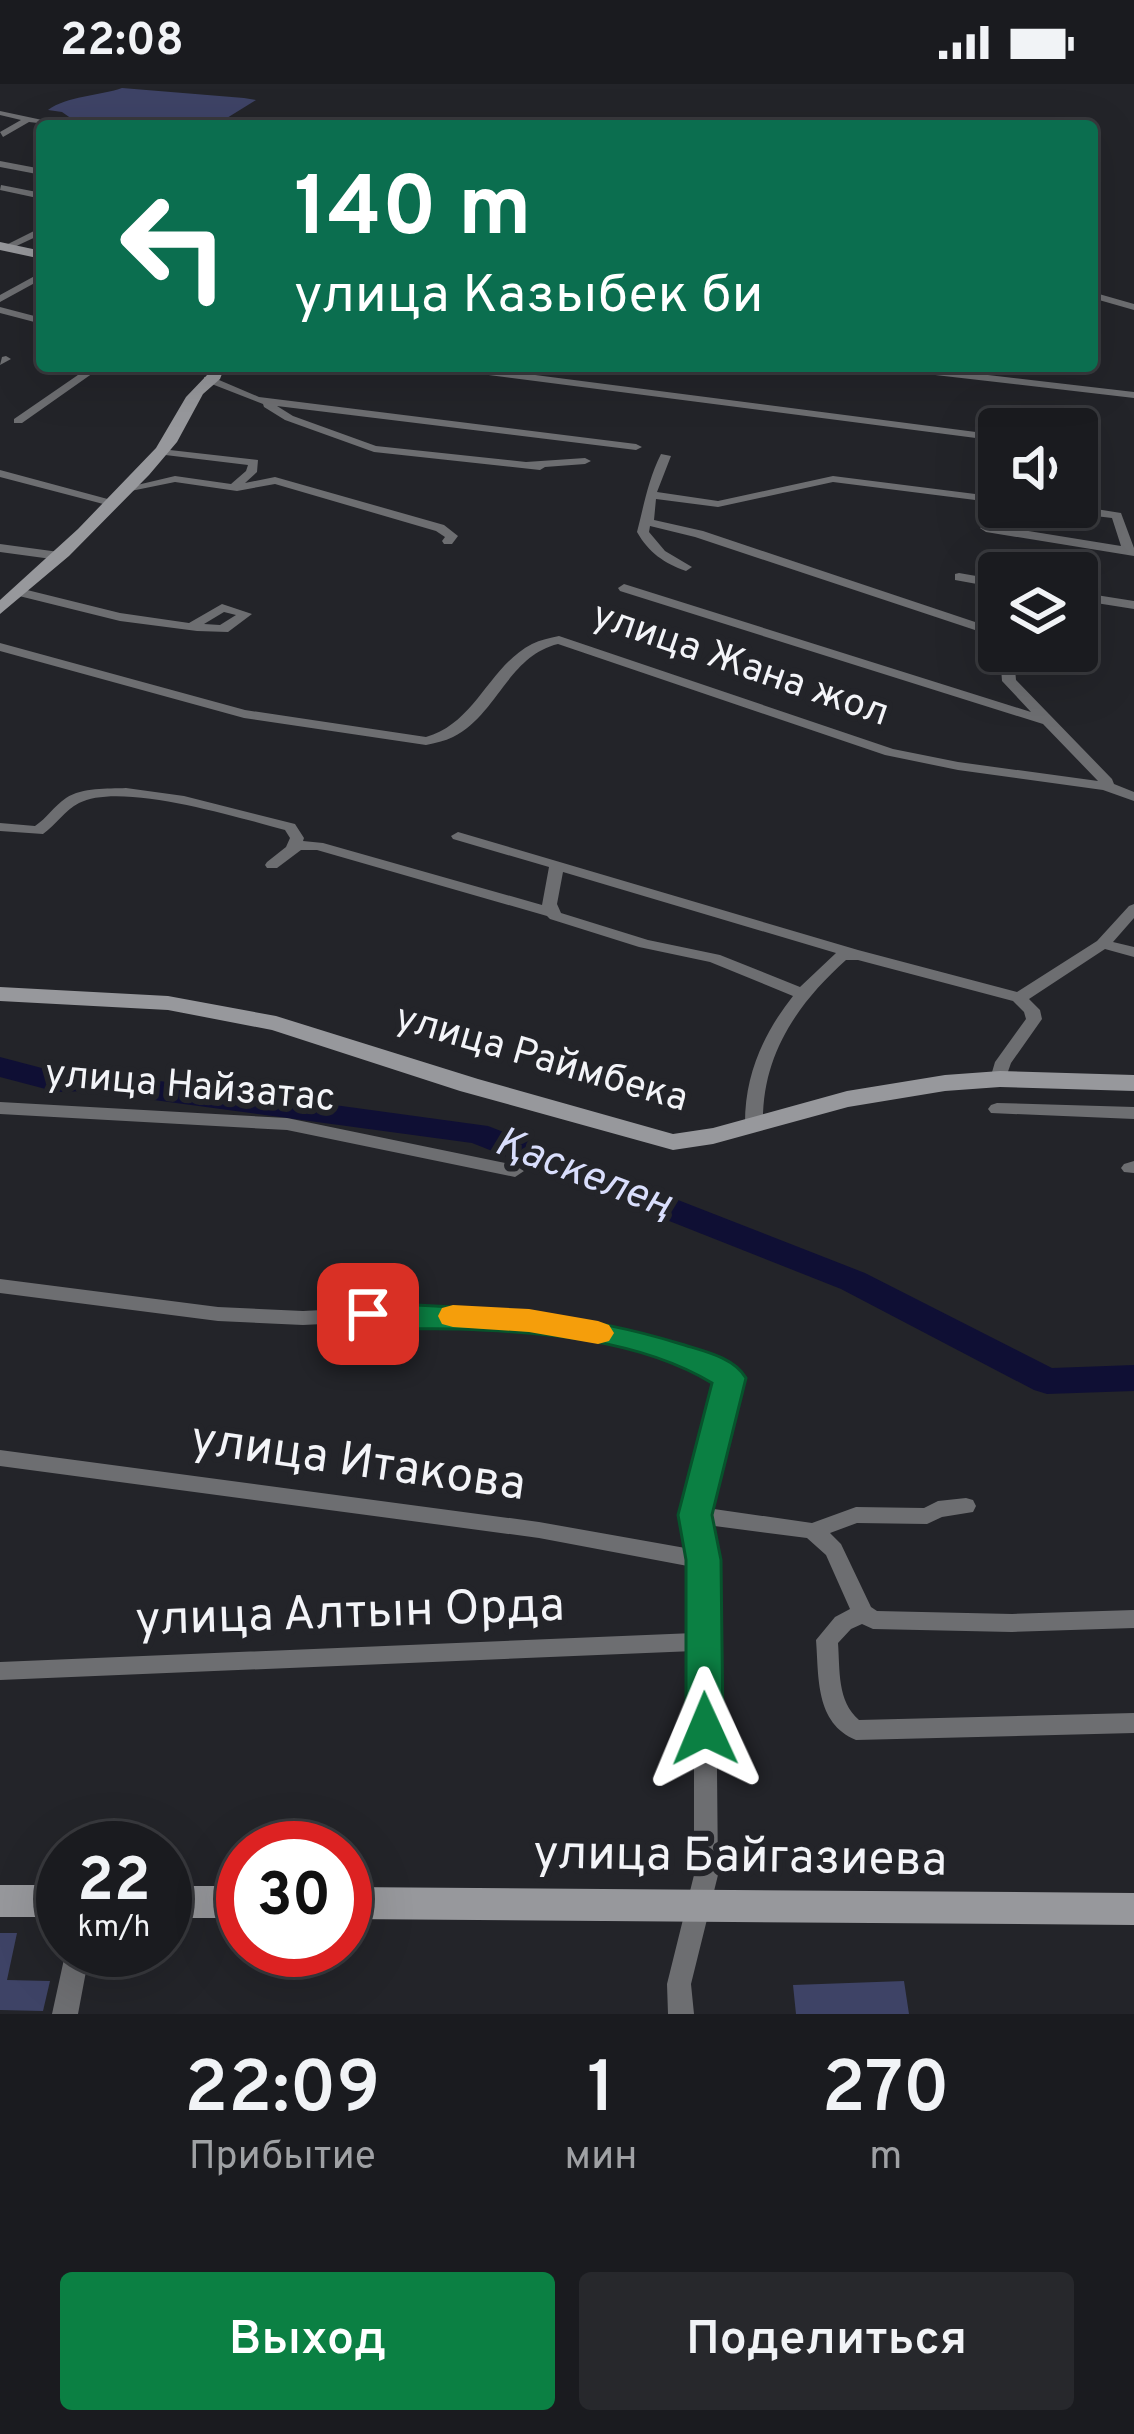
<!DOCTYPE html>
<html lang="ru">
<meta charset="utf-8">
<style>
body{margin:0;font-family:Overpass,sans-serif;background:#27282c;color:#f1f3f6;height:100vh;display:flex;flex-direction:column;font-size:45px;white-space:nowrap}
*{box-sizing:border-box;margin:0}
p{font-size:39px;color:#9fa1a4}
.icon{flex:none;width:66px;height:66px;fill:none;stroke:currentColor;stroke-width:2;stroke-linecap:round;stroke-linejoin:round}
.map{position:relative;height:1930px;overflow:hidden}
.side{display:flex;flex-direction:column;background:#1a1b1f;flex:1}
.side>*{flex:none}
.top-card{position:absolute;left:36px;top:36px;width:1062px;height:252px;border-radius:12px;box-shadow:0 12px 48px #0002,0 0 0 3px #38393d;background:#0b6e4f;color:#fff;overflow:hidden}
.buttons{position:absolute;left:978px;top:324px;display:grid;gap:24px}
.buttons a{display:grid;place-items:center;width:120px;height:120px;border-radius:12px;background:#1a1b1f;box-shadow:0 12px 48px #0002,0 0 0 3px #38393d;font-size:60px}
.speed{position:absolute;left:36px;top:1737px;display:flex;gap:24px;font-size:60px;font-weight:700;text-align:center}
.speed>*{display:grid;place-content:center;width:156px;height:156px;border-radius:50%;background:#1a1b1f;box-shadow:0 12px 48px #0002,0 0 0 3px #38393d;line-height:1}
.speed small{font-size:30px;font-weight:400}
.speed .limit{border:18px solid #d22;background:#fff;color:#111}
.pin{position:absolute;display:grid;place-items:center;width:102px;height:102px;color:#fff;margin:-51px;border-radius:24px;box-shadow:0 6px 18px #0006}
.me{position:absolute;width:132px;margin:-66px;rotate:359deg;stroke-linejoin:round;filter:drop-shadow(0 0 9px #0008)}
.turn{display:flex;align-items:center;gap:42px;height:252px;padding:0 60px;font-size:54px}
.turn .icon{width:156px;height:156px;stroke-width:2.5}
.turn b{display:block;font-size:84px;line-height:102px}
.eta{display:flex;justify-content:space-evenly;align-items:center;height:204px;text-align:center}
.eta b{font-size:72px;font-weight:600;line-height:84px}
.button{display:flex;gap:24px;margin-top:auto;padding:24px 60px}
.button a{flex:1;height:138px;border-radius:12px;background:#0b8043;color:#fff;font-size:48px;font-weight:600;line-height:138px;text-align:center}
.button a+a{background:#27282c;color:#f1f3f6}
.status{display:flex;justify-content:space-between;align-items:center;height:84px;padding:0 60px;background:#1a1b1f;direction:ltr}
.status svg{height:33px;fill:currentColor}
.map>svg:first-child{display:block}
.green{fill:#3e4366}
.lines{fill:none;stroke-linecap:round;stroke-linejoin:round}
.river{fill:#0f0f34;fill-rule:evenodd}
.street{fill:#6d6e71;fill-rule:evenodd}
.secondary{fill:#97989c;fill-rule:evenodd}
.route{fill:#0b8043;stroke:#07532c;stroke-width:3}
.slow{fill:#f59e0b}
.labels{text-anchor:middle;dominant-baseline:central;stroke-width:12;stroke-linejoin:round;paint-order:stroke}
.street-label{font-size:39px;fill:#f3f4f8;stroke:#232429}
.water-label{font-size:42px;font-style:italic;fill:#d9defc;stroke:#232429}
.near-street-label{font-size:48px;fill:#f3f4f8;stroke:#232429}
</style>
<div class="status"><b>22:08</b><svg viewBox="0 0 49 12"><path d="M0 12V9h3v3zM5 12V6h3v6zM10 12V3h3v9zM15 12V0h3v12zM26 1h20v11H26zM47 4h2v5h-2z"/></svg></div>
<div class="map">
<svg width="1134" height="1930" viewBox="0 0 1134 1930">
<rect width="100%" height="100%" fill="#232429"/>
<path class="green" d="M122,4L244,14L256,16L214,42H82L62,28L48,26C67,12 99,12 122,4Z
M0,1849H17L7,1896L50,1897L43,1927L0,1926Z
M904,1897L909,1930H796L793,1901Z"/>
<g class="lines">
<path class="river" d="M0,973L57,988L87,987L488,1042L865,1189L1052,1284L1134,1281V1307L1047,1310L1034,1306L841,1205L472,1059L87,1007L57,1008L0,993Z"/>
<path class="street" d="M0,27L61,40L65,42L29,38L3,53L0,48L21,36L0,31Z
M0,77L42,85V91L0,83Z
M1,101L42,109V115L0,106Z
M42,143V150L10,165L2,163Z
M42,188V195L0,218V211Z
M1092,208L1134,220V226L1092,214Z
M0,223L42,234V240L0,229Z
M2,273L6,272L11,275L0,281Z
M91,282H103L22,339H14V335Z
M437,282H466L999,351V357L442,285Z
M878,282H910L1134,308V314L883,285Z
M204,293H212L259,313L636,360L642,363L636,366L277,322L293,332L376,362L526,378L585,374L591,377L585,380L545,383L540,386L374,368L285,336L264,323L263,320L204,297Z
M161,365L258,376L257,388L245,399L275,393L444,441L458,452L452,460H444L442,457L445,453L436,447L275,400L237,407L175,398L116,410V406L175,392L231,400L246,387L248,381L157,370V366Z
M661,370L671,372L657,408L718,417L833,392L999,413V419L833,398L718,423L656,415L654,436L703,447L999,546V554L695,453L650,442L649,448L665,467L692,483L686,487C664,479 649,469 637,448C644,421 648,396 661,370Z
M0,386L115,417L117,419L111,422L0,393Z
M1077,422L1121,429L1134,464V472L986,448L980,444L986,440L1121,462L1112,434L1053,427L1047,423Z
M0,460L59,468L65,472L59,476L0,468Z
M959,489L999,496V504L955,496V490Z
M624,500L1031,628L1002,597L1001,584L1021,567H1035L1015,585L1016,596L1112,695L1114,700L1134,708V717L1103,706L958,686L885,671L558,560C508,572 497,631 453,653C445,657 435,659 426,661L244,634L0,567V559L245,626L426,653C476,639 488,583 532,560C540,556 550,554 559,552L893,665L958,678L1098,697L1043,640L620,507L618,504Z
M19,504L120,529L189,539L222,520L252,530L228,548L197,547L120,537L15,511L13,508ZM224,528L236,531L220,541L204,540Z
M1077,508L1134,517V525L1077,516Z
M126,704L184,712L295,740L304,754L303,757L323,759L542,821L549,783L453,755L451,752L458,748L858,866L1017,908L1097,857L1129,822L1134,820V834L1113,858L1134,863V873L1105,865L1029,915L1040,926L1042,935L1011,979L1004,999L998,1000L990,995L995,978L1026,935L1024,928L1013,917L858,876H846C797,920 762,971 763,1039L754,1045L745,1039C745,991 763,950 793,912L710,878L639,863L550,835L547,832L317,766H301L277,784H267L265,781L267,778L286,763L290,754L285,746C239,734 121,697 79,719C65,726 56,741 43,750L0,747V739L35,742C47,734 54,722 66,714C83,703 107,705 126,704ZM563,788L836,869L800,903L720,871L648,856L561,829L557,820Z
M0,1018L287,1034L515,1081L524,1087L515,1093L287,1046L0,1030Z
M997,1019L1134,1023V1035L991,1029L988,1025L991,1021Z
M1134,1077V1089L1124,1088L1121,1084L1124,1080Z
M0,1195L218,1223L303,1227L402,1222L529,1230L629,1248L713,1275L737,1289L740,1294L707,1424L812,1439L856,1423L924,1424L938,1417L966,1414L973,1416L976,1422L973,1428L942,1433L927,1440L857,1439L830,1449L841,1460L871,1523L877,1527L1012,1530L1134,1526V1544L1012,1548L873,1545L862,1540L851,1545L838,1559C840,1586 837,1617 859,1636L1134,1629V1649L856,1656C815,1639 819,1593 816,1556L835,1533L850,1525L826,1471L807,1454L707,1441L715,1476L718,1791L691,1900L694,1930H668L667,1900L694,1791V1567L0,1596V1578L694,1549L693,1483L539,1454L0,1382V1366L539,1438L691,1465L685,1431L720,1297L699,1285L621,1260L529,1244L402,1236L303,1241L218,1237L0,1209Z
M66,1866H90L78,1930H52Z"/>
<path class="secondary" d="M0,158L42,167V175L0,166Z
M209,282H225L220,295L203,310L177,358L149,391L69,472L0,530V516L78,445L156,364L186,313L208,290Z
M0,903L168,912L276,932L478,995L673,1050L713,1044L847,1007L945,991L1000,987L1134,991V1007L1000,1003L945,1007L848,1023L713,1060L673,1066L460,1007L272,946L168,926L0,917Z
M0,1801H63V1833H0Z
M165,1802H243V1834H165Z
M345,1803L1134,1809V1841L345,1835Z"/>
</g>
<path class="route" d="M368,1219C478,1223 575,1227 681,1260C703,1267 734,1273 746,1294L712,1431L721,1476L723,1645L718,1657L705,1661L692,1657L686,1645V1476L678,1431L712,1299C639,1255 542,1248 459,1245C427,1244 388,1247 357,1238L352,1230L357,1222Z"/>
<path class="slow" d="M453,1221L529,1225L598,1237L609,1241L614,1249L609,1257L598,1260L529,1248L453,1243L442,1240L438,1232L442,1224Z"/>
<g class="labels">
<g class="street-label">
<text transform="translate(740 582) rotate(19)">улица Жана жол</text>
<text transform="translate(541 976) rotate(16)">улица Раймбека</text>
<text transform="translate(190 1004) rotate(5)">улица Найзатас</text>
</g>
<g class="water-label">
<text transform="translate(583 1091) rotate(21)">Қаскелең</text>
</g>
<g class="near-street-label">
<text transform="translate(358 1380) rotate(8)">улица Итакова</text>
<text transform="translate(350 1531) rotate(-2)">улица Алтын Орда</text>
<text transform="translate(740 1775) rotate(1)">улица Байгазиева</text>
</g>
</g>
</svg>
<div class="buttons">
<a><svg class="icon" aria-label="sound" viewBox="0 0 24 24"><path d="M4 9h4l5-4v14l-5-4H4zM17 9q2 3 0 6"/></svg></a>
<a><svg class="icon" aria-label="layers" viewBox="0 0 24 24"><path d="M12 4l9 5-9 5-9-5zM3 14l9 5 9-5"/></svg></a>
</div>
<div class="speed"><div>22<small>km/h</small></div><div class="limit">30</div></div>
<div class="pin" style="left:368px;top:1230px;background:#d93025"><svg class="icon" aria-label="arrive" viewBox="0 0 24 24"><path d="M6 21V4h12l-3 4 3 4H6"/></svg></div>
<svg class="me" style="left:705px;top:1645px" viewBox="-20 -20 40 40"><path d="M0-17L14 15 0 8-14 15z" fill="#0b8043" stroke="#fff" stroke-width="4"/></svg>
<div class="top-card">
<div class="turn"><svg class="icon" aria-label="left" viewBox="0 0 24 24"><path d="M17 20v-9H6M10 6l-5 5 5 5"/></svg><div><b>140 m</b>улица Казыбек би</div></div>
</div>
</div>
<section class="side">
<div class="eta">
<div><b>22:09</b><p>Прибытие</p></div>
<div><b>1</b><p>мин</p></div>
<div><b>270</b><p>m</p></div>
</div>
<div class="button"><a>Выход</a><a>Поделиться</a></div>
</section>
